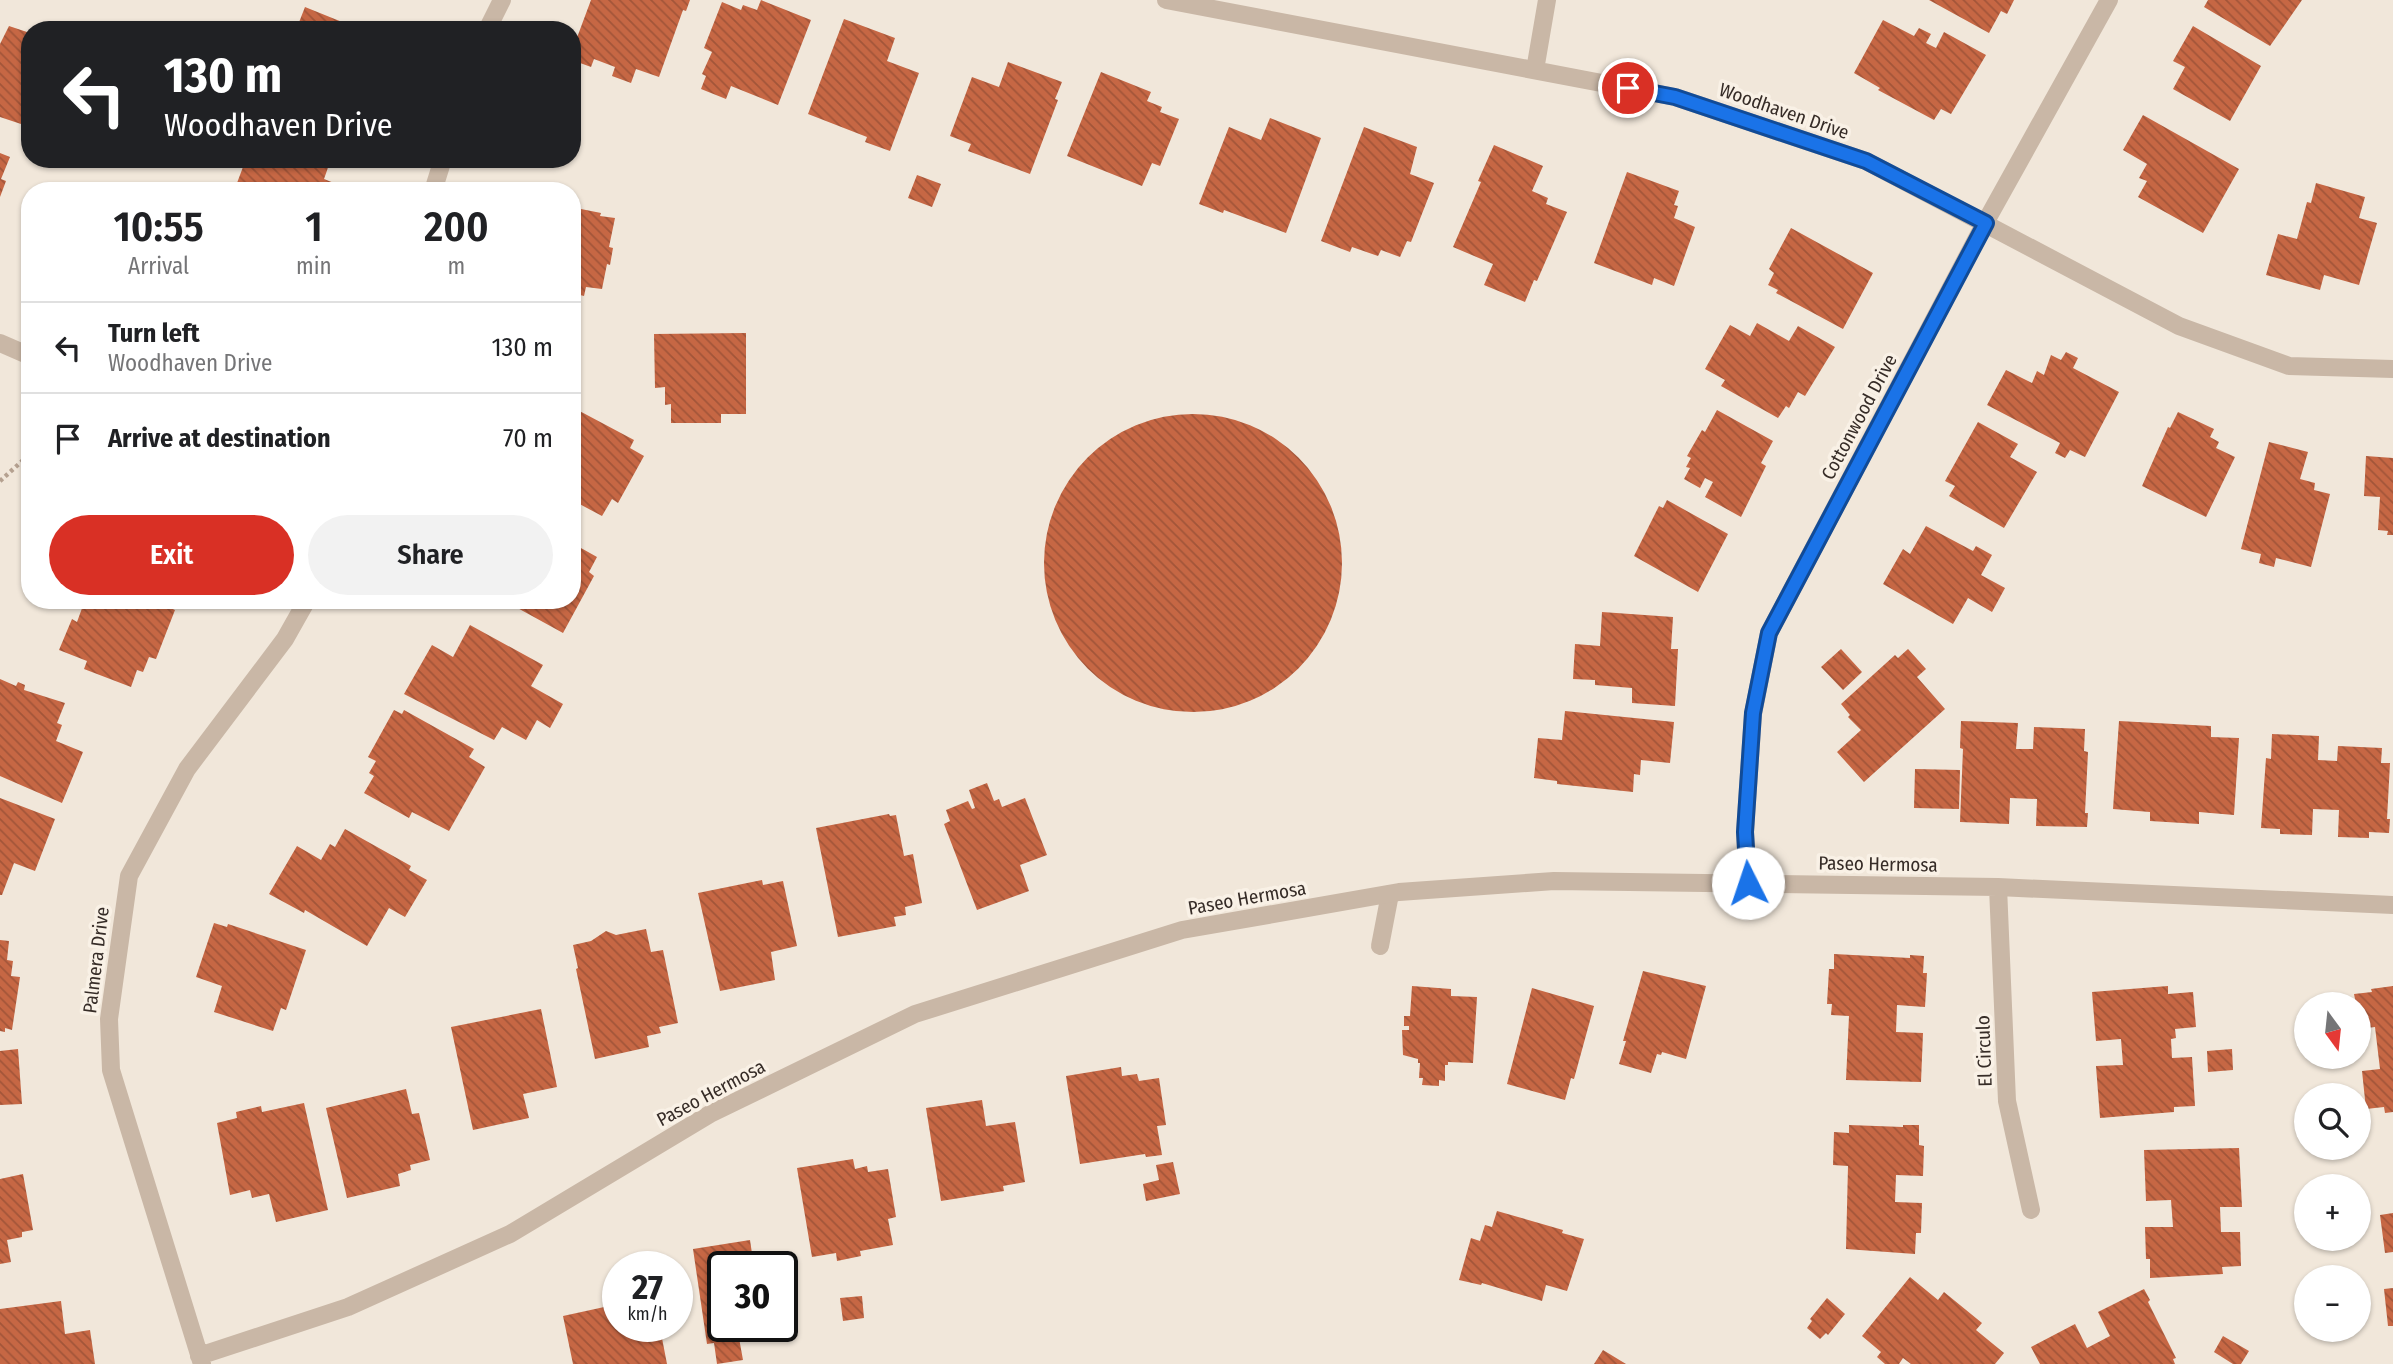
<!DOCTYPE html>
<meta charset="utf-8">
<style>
body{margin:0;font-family:"Fira Sans Condensed",sans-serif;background:#f2f2f2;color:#202124;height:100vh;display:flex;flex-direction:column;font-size:26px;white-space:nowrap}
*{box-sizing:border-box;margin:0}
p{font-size:23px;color:#757577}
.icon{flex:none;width:38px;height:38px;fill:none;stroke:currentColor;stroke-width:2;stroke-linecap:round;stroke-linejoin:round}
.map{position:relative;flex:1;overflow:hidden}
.panel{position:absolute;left:21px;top:182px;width:560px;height:427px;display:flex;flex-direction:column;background:#fff;border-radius:28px;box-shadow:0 2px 5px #0004}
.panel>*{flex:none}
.hud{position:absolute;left:21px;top:21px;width:560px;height:147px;border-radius:28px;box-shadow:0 2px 5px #0004;background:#202124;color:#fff;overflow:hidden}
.needle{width:46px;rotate:165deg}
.fabs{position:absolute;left:2294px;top:992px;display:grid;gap:14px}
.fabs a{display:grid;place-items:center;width:77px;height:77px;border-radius:50%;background:#fff;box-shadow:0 2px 5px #0004;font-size:35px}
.speed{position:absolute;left:602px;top:1251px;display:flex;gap:14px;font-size:35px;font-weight:700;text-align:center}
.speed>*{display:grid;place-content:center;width:91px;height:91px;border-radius:50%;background:#fff;box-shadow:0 2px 5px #0004;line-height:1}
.speed small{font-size:18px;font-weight:400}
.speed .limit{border:4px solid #111;border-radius:10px;background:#fff;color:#111}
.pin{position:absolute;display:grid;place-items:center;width:60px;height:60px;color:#fff;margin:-30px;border:4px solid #fff;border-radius:50%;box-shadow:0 2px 7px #0007}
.me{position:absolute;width:77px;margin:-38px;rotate:356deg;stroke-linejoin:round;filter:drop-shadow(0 0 5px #0008)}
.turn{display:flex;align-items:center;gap:24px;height:147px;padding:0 28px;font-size:32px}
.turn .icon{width:91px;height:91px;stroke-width:2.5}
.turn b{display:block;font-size:49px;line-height:60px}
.eta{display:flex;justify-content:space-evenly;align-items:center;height:119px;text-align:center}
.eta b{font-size:42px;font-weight:600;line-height:49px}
.cta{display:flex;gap:14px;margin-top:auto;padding:14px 28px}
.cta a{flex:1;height:80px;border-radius:42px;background:#d93025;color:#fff;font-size:28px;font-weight:600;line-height:80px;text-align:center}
.cta a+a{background:#f2f2f2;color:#202124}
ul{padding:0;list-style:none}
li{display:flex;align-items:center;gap:21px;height:91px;padding:0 28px;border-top:2px solid #e0e0e0}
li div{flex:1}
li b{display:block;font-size:26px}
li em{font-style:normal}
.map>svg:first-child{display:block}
.building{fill:url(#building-back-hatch)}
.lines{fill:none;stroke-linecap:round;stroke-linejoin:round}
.path{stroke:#b5a190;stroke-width:4.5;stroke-dasharray:3.5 3.5;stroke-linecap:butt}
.service{stroke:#c9b7a6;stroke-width:18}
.minor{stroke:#c9b7a6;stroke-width:18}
.route-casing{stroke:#114b97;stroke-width:18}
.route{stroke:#1a73e8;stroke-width:12}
.labels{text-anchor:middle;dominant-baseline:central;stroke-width:7;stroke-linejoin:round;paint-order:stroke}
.street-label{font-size:19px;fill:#362c27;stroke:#f9f1e6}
</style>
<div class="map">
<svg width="2393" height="1364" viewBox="0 0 2393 1364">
<defs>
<pattern id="building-back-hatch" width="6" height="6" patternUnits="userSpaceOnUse" patternTransform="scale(1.75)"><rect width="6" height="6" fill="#c66744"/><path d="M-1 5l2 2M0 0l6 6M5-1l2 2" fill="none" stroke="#a25539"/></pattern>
</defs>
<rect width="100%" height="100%" fill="#f1e7da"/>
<path class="building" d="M591,0H690L686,11L683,10L659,77L636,69L631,83L612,76L615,67L594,59L591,67L572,60V51Z
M761,0L811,20L778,105L731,86L726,99L701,89L706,76L702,74L712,52L704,48L722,2L741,10L743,5L757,10Z
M1929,0H2014L2007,14L2001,11L1989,33Z
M2208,0H2302L2270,46L2204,7Z
M305,7L352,26L357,30H296Z
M844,19L895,38L887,61L919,73L890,151L865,142L867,137L808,114Z
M1883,20L1914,36L1919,28L1931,34L1926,43L1936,48L1944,32L1986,55L1951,114L1941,109L1934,120L1878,90L1880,88L1854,73Z
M9,26L30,33V127L0,117V44Z
M2193,26L2261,66L2230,121L2173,89L2185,67L2173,61Z
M1008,62L1062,82L1055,99L1058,100L1030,174L968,151L971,144L950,136L972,77L999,87Z
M1101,72L1151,92L1147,101L1162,107L1160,112L1179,119L1160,166L1152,163L1142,186L1067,156Z
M2143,115L2239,169L2203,233L2138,197L2147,181L2139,178L2147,164L2123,150Z
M1270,118L1321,138L1286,233L1224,210L1223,213L1199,204L1229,127L1261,140Z
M1364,127L1417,147L1410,174L1434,183L1411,242L1407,241L1400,257L1381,250L1378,256L1352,247L1350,252L1321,241Z
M1494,145L1543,166L1532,191L1548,198L1546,204L1567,212L1537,281L1534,280L1525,302L1484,285L1493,264L1453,247L1481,182L1478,181Z
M0,153L10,157L1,179L6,181L0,197Z
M246,159H331L324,179L344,187L343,191H234Z
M1627,172L1679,191L1674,205L1678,206L1674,218L1695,227L1674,286L1654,278L1652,285L1594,263Z
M917,175L941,184L932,207L908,198Z
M2316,183L2365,197L2359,218L2377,223L2359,285L2324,275L2320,290L2266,275L2278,234L2297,239L2307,202L2311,203Z
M572,200L577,201L576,208L601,213L600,216L615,218L609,247L613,248L610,265L607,264L602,289L586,287L584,296L580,295L578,303L572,302Z
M1791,228L1873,273L1843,329L1776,293L1778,290L1768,285L1774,273L1769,269Z
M1757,323L1789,341L1798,326L1835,347L1805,396L1798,392L1789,408L1786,406L1778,418L1721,386L1725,380L1705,369L1730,325L1750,336Z
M746,333V414H721V423H671V404L665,405V387L655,388L654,334Z
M2066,352L2078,358L2073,368L2119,392L2085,457L2070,450L2065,458L2055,453L2060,443L1987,405L2006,370L2032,383L2037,371L2044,375L2051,355L2061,360Z
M572,407L634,440L630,448L644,456L618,503L612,499L602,516L572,500Z
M1717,410L1773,441L1761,463L1766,466L1741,517L1705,497L1713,482L1705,478L1700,488L1684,479L1690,468L1686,467L1691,458L1687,456L1702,430L1705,432Z
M2178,412L2214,429L2210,437L2219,442L2216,448L2235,457L2206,517L2142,486L2168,427L2170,428Z
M1044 563a149 149 0 1 1 298 0a149 149 0 1 1-298 0Z
M1978,422L2018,444L2010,457L2037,472L2004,528L1949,496L1955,486L1945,481Z
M2269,442L2308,452L2300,479L2315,483L2314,490L2330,494L2311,567L2276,558L2274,567L2259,563L2261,554L2241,549Z
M2366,456L2393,458V535H2387L2388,531L2378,530L2380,497L2364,496Z
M1667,500L1728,534L1698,592L1634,556L1659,506L1663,508Z
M1926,526L1973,551L1976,546L1992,555L1981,575L2005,588L1992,612L1968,598L1953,624L1883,584L1903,549L1910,554Z
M572,543L597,557L589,572L594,576L563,633L503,600H572Z
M85,600H152L175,610L156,659L149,657L143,672L137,670L131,687L84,669L87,661L59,650L72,619L77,622Z
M1602,612L1673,617L1671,649H1678L1675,706L1632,703V688L1595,685V680L1573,679L1575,644L1600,646Z
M470,625L543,665L531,686L563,704L550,728L537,720L526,740L502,727L494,740L404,694L432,645L453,657Z
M1841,649L1862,672L1843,690L1821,667Z
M1908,649L1926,669L1917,677L1945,709L1864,782L1837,752L1861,730L1848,717L1850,715L1841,704L1895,655L1898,658Z
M0,679L16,686L18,682L25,685L24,690L65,703L57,723L62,725L56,741L83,752L62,803L0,776Z
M394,710L402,714L404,710L474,749L469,757L485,767L449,831L412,812L409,818L364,793L374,776L369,773L376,761L368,757Z
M1565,711L1674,722L1670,763L1641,760L1640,775L1634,774L1633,792L1557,784V781L1534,778L1538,738L1562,740Z
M1961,721L2018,723L2016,749H2033L2034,727L2085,729L2084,751L2088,752L2085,813H2088L2087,827L2036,826L2037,799L2010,798L2009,824L1960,822L1963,749L1960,748Z
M2119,721L2211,726V737L2239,738L2234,815L2199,812V824L2150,821V812L2113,809Z
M2272,734L2319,736L2318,760L2337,761L2338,746L2382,748L2381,763H2390L2387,819H2390L2389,833L2369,832V838L2338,837L2339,810L2313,809L2312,835L2280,834V829L2261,828L2266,758L2271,759Z
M1915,769L1960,770L1959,809L1914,808Z
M987,783L994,801L999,799L1002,807L1025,798L1047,855L1020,865L1029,891L977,910L944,824L950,821L946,810L968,801L972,809L975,808L969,790Z
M0,798L55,819L35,871L14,863L2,895H0Z
M889,814L890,816L896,815L904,856L913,854L922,903L905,907L906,915L894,917L896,926L838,937L816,828Z
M345,829L411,866L409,870L427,880L405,917L389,908L367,946L305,910L304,913L269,894L297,846L321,860L330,844L335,847Z
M762,880L763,885L783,881L797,946L771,952L775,980L720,991L698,893Z
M214,923L227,927L228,924L306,950L286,1010L281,1008L273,1031L214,1012L222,986L196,977Z
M646,929L651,952L663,950L678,1023L659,1027L661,1033L647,1036L649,1047L595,1059L576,969L578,968L573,945L591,941L606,931L616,935Z
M0,940L9,941L7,960L13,961L11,976L20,977L12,1030L5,1028V1032L0,1031Z
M1834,954L1910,958V955L1924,956L1923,973H1927L1925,1007L1897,1005L1896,1032L1923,1033L1921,1082L1846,1080L1849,1016L1831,1015L1832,1004H1827L1829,969H1834Z
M1643,971L1706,986L1686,1059L1662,1052L1661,1055L1657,1054L1651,1073L1619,1064L1626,1041H1623Z
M1412,986L1451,989V996L1477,997L1473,1063L1448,1062V1065H1445V1081L1439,1080V1086L1422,1085L1423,1078H1419L1420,1063H1418V1059L1403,1055L1402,1030H1409V1026H1404V1016H1410Z
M2168,986V994L2193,992L2196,1027L2175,1029L2176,1038L2171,1039L2172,1058L2192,1057L2195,1106L2174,1107V1112L2100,1118L2096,1066L2123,1065L2121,1039L2096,1041L2092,992Z
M2393,986V1112L2385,1113L2384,1107L2366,1109L2362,1071L2380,1069L2375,1027L2359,1029V1004H2356L2354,994L2372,992L2371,989Z
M1532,988L1594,1006L1574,1079L1571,1078L1565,1100L1507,1084Z
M541,1009L557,1087L523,1094L529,1118L473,1130L451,1027Z
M18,1049L22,1104L0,1105V1051Z
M2232,1049L2233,1070L2208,1072L2207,1051Z
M1121,1067L1122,1076L1137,1074L1139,1081L1159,1078L1166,1125L1157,1126L1162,1155L1146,1157L1145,1154L1080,1164L1066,1076Z
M406,1089L412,1114L419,1113L430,1160L410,1165L411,1170L398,1174L400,1186L347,1198L326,1108Z
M982,1100L986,1126L1015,1122L1025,1182L1003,1186L1004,1191L941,1201L926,1108Z
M304,1103L328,1210L276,1222L269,1194L252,1198L250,1190L230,1195L217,1123L237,1118L236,1112L261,1106L262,1112Z
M1849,1125L1903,1127V1125H1919V1145L1924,1146L1923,1176L1896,1175L1895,1202L1922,1203L1921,1233H1916L1915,1254L1846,1249L1848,1166L1833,1165L1834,1132L1849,1133Z
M2239,1148L2242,1207H2220L2221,1232H2240L2241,1266L2222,1267L2223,1274L2150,1278V1259H2146L2145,1227H2173L2171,1200L2146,1201L2144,1150Z
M853,1159L855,1169L867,1166L868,1172L888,1169L896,1217L888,1219L893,1245L860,1251L861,1256L837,1261L836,1253L812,1257L797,1168Z
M1173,1162L1180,1194L1146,1201L1143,1184L1159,1180L1156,1165Z
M23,1174L33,1230L22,1232V1237L7,1240L11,1262L0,1264V1179Z
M1497,1211L1563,1230L1562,1233L1584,1239L1567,1291L1546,1285L1542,1301L1482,1283L1481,1285L1459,1280L1471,1238L1480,1241L1485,1225L1492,1227Z
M2393,1213V1252L2385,1253L2380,1215Z
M750,1240L754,1267H723V1326H769L770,1333L739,1338L743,1360L717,1364L714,1343L707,1344L693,1249Z
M1910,1277L1938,1300L1944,1292L1982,1323L1976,1330L2004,1353L1995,1364H1911L1903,1358L1899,1364H1885L1877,1357L1881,1352L1862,1336Z
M782,1281L791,1323L782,1325Z
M2393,1288V1326H2388L2384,1289Z
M2144,1289L2150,1300L2148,1302L2176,1358L2173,1359L2175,1364H2040L2031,1347L2075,1324L2087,1348L2110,1336L2098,1312Z
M862,1296L864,1318L843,1321L840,1298Z
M1827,1298L1845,1314L1828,1335L1826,1333L1820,1339L1807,1328L1812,1321L1810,1319Z
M61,1301L65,1334L90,1330L95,1364H0V1309Z
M618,1304V1326H622L624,1335L640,1331L641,1338L661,1333L667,1364H573L563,1316Z
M2223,1336L2249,1351L2241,1364H2233L2214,1352Z
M1603,1350L1626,1364H1594Z"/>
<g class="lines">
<path class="path" d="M0,481L30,454"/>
<path class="service" d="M1380,946L1390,894"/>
<path class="minor" d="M1166,0L1675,97L1866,161L2179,326L2289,366L2393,369
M487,30L502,0
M1535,70L1547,0
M433,191L443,159
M0,343L30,356
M1748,883L1745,832L1753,714L1769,633L1985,223L2109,0
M1998,887L2007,1101L2031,1210
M199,1356L348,1307L510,1234L710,1114L915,1014L1182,930L1399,892L1554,881L1998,887L2393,905
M202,1364L111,1070L109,1019L129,876L187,769L285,639L307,600"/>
</g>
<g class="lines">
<g class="route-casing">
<path id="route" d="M1628,88L1675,97L1866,161L1986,223L1769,633L1753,713L1745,832L1748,883"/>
</g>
<use href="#route" class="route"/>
</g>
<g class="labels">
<g class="street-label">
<text transform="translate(1784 111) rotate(19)">Woodhaven Drive</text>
<text transform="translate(1859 417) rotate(-62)">Cottonwood Drive</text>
<text transform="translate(1878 864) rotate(1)">Paseo Hermosa</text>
<text transform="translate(1247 898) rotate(-10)">Paseo Hermosa</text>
<text transform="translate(96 960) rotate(-83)">Palmera Drive</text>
<text transform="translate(1984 1051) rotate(-92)">El Circulo</text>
<text transform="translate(711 1093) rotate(-28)">Paseo Hermosa</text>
</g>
</g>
</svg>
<div class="fabs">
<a><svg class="needle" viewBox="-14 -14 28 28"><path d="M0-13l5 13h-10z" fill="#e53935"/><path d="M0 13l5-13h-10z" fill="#757577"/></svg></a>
<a><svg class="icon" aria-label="search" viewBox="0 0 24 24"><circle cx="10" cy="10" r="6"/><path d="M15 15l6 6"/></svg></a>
<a>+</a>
<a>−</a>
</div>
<div class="speed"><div>27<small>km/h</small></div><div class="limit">30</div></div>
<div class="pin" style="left:1628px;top:88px;background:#d93025"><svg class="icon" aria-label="arrive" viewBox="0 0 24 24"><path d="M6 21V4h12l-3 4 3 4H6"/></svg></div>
<svg class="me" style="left:1748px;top:883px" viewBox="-20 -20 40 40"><circle r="19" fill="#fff"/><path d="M0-13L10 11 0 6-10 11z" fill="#1a73e8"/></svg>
<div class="hud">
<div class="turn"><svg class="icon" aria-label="left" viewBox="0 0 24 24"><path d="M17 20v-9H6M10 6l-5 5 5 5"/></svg><div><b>130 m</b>Woodhaven Drive</div></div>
</div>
<section class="panel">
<div class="eta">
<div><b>10:55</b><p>Arrival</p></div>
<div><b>1</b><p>min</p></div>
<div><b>200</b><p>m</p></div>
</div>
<ul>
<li><svg class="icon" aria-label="left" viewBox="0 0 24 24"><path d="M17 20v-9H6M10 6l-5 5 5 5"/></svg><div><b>Turn left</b><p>Woodhaven Drive</p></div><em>130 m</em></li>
<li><svg class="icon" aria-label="arrive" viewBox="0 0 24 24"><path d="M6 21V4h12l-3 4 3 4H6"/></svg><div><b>Arrive at destination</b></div><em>70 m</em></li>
</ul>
<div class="cta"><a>Exit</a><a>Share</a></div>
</section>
</div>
